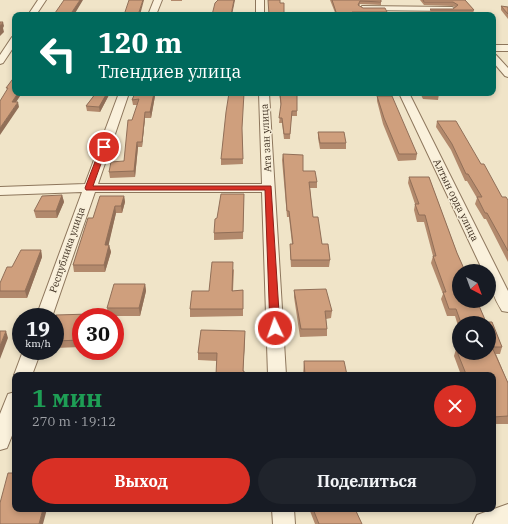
<!DOCTYPE html>
<html lang="ru">
<meta charset="utf-8">
<style>
body{margin:0;font-family:"IBM Plex Serif",serif;background:#20242c;color:#f1f3f6;height:100vh;display:flex;flex-direction:column;font-size:15px;white-space:nowrap}
*{box-sizing:border-box;margin:0}
p{font-size:13px;color:#9ea1a6}
.icon{flex:none;width:22px;height:22px;fill:none;stroke:currentColor;stroke-width:2;stroke-linecap:round;stroke-linejoin:round}
.map{position:relative;flex:1;overflow:hidden}
.sheet{position:absolute;left:12px;top:372px;width:484px;height:140px;display:flex;flex-direction:column;background:#171b24;border-radius:8px;box-shadow:0 2px 6px #0003}
.sheet>*{flex:none}
.top-card{position:absolute;left:12px;top:12px;width:484px;height:84px;border-radius:8px;box-shadow:0 2px 6px #0003;background:#00695c;color:#fff;overflow:hidden}
.needle{width:26px;rotate:139deg}
.tools{position:absolute;left:452px;top:264px;display:grid;gap:8px}
.tools a{display:grid;place-items:center;width:44px;height:44px;border-radius:50%;background:#171b24;box-shadow:0 2px 6px #0003;font-size:20px}
.speed{position:absolute;left:12px;top:308px;display:flex;gap:8px;font-size:20px;font-weight:700;text-align:center}
.speed>*{display:grid;place-content:center;width:52px;height:52px;border-radius:50%;background:#171b24;box-shadow:0 2px 6px #0003;line-height:1}
.speed small{font-size:10px;font-weight:400}
.speed .limit{border:6px solid #d22;background:#fff;color:#111}
.pin{position:absolute;display:grid;place-items:center;width:34px;height:34px;color:#fff;margin:-17px;border:2px solid #fff;border-radius:50%;box-shadow:0 1px 4px #0007}
.me{position:absolute;width:44px;margin:-22px;rotate:357deg;stroke-linejoin:round;filter:drop-shadow(0 0 3px #0008)}
.turn{display:flex;align-items:center;gap:14px;height:84px;padding:0 20px;font-size:18px}
.turn .icon{width:52px;height:52px;stroke-width:2.5}
.turn b{display:block;font-size:28px;line-height:34px}
.round{display:grid;place-items:center;flex:none;width:42px;height:42px;border-radius:21px;background:#20242c}
.summary{display:flex;align-items:center;justify-content:space-between;height:68px;padding:0 20px}
h1{font-size:24px;font-weight:700;line-height:30px;color:#1e9e55}
.cta{display:flex;gap:8px;margin-top:auto;padding:8px 20px}
.cta a{flex:1;height:46px;border-radius:24px;background:#d93025;color:#fff;font-size:16px;font-weight:700;line-height:46px;text-align:center}
.cta a+a{background:#20242c;color:#f1f3f6}
.map>svg:first-child{display:block}
.lines{fill:none;stroke-linecap:round;stroke-linejoin:round}
.minor-casing{stroke:#8d765c;stroke-width:2}
.tertiary-casing{stroke:#8d765c;stroke-width:2}
.minor{fill:#faf1dc;fill-rule:evenodd}
.tertiary{fill:#faf1dc;fill-rule:evenodd}
.wall{fill:#b2896c}
.shaded-wall{fill:#916f58}
.building{fill:#cf9f7d;stroke:#916f58}
.route{fill:#d93025;stroke:#8d1f18}
.labels{text-anchor:middle;dominant-baseline:central;stroke-width:3;stroke-linejoin:round;paint-order:stroke}
.street-label{font-size:10px;fill:#3d2e20;stroke:#f7eed8}
</style>
<div class="map">
<svg width="508" height="524" viewBox="0 0 508 524">
<rect width="100%" height="100%" fill="#f0e4c8"/>
<g class="lines">
<g class="minor-casing">
<path id="minor" d="M38,0H46L36,15H28Z
M154,0H162L156,15H148Z
M256,0H264V15H256Z
M362,6L452,7L456,9L452,11L365,10L361,8Z
M12,37H15V45L3,63L0,64V55Z
M493,45H508V51H493Z
M493,54L496,55L508,68V77L505,76L493,62Z
M119,93H129L98,184H262L259,93H269L286,375H268L262,192H95L52,317H36L82,192L0,195V187L85,184Z
M399,93H409L508,291V312L502,311C494,298 489,286 489,271H483Z
M23,351H41L32,375H15V377L14,375Z
M15,392V428L7,448L0,450V414L8,394Z
M272,509H294L295,524H273Z"/>
</g>
<g class="tertiary-casing">
<path id="tertiary" d="M508,504V524H473L477,515Z"/>
</g>
<use href="#minor" class="minor"/>
<use href="#tertiary" class="tertiary"/>
</g>
<path class="wall" d="M171,0H182V1H171Z
M330,0H381V5L360,4L359,6L363,8L387,12V15H336Z
M420,0H465L474,10L473,13L431,14L430,12V9H453L455,7L452,6L424,5Z
M501,6L508,7V19L501,10Z
M92,93H110L100,112L87,111L86,106L93,97Z
M135,93H154L155,96L151,118H145L142,147H138L135,177L110,178L109,172L124,161L132,120L138,105H133L132,100Z
M279,93H297V116H291L290,139H284L282,123H279L281,107Z
M363,93H380V95L364,94Z
M420,93H438L439,94L438,100L423,99Z
M377,96L417,154L416,160L398,161L383,124L377,101Z
M437,121L481,164L502,197L508,200V262L486,219H484L475,204L477,198L467,181H465L451,150L436,127Z
M318,132L346,143V149H320L318,138Z
M242,133L243,164L221,165V159Z
M283,154L317,182V188H310L313,217L322,244L330,260L329,267H291L290,251V244H292L289,217H287L282,160Z
M409,177H429L457,253L465,271H459V301H477L486,322H492L502,347L500,354H496L508,383V424H493V375H461L454,356L456,349H459V353H489V323H459V329L455,316H447L441,299L443,294L431,263L433,256L424,222H417L414,210L415,204L408,183Z
M244,194L243,239L214,240V233L217,218Z
M62,195L64,202L57,218H36L34,211Z
M124,196L125,202L122,213H116L108,245H109L111,252L105,272H74L73,265L93,218Z
M41,250L42,257L27,298H0V291L12,267Z
M234,269L233,291L243,290V316L190,317V309L209,291Z
M145,284L146,291L140,316H108L107,308Z
M294,290L332,311L331,318L326,319L327,329V336L300,337L294,297Z
M90,314V317H81V347L55,348V318Z
M245,338L243,371L244,375L217,361L198,360V353Z
M304,361L347,375H303Z
M310,509H355L362,524H315L310,511Z"/>
<path class="shaded-wall" d="M80,0H83L74,15H70Z
M143,0H144L140,15H138Z
M234,0H235L232,15H231Z
M3,22L4,26L3,28L4,32L0,36V26Z
M18,93H22L13,107L12,102Z
M107,93H110L100,112L99,107Z
M154,93L155,96L151,118L150,112Z
M18,102L19,107L0,135V128Z
M145,112V118L142,147V142Z
M137,142L138,147L135,177L134,171Z
M62,195L64,202L57,218L56,211Z
M124,196L125,202L122,213L121,206Z
M115,206L116,213L107,252L105,245Z
M109,245L111,252L105,272L104,265Z
M41,250L42,257L27,298L25,291Z
M145,284L146,291L140,316L139,308Z
M6,331L8,338L0,359V346Z
M245,331V338L243,375V371Z
M43,509H47L43,524H39Z"/>
<path class="building" d="M64,0H80L70,15H57L58,13H55Z
M129,0H143L138,15H124Z
M218,0H234L231,15H212L215,3Z
M268,0H280V3H284V15H269Z
M332,0H381V2L360,1L358,5L363,8H385L387,12H352L353,15H337Z
M423,0H465L474,10H431L430,9H453L458,5L453,2H424Z
M501,6L508,7V14Z
M0,22H3L0,26Z
M15,76V93H18L12,102H18L0,128V101L8,88H6Z
M96,93H107L99,107L86,106Z
M135,93H154L150,112H145L142,142H137L134,171L109,172L111,162L124,161L128,120H132L139,99L132,100Z
M229,93H244L242,128L243,159H221L226,112Z
M280,93H297V111H292L290,134H284L282,118H279L281,104Z
M423,93H438L439,94H423Z
M377,96H392L417,154H399L384,118Z
M437,121H456L481,164H484L502,197H506L508,200V251L487,213H485L477,197H482L468,174H466L452,144Z
M318,132H344L346,143H320Z
M283,154L303,155V171H315L317,182H309L313,217H318L322,244H328L330,260H291L290,244H293L289,211H287Z
M409,177H429L457,253L465,271H459V301H477L486,322H492L502,347H492L508,383V416L493,417V375H474L473,374H466L456,349H459V353H489V323H461L456,309H449L443,292H446L433,256H436L425,215H419L415,204H419Z
M221,194H244L243,232L214,233L215,219L217,218Z
M62,195L56,211H34L42,196Z
M100,196H124L121,206H115L105,245H109L104,265H73L88,218H93Z
M21,250H41L25,291H0V283L7,267H12Z
M212,262H233L232,291L243,290V309H190L192,291H209Z
M114,284H145L139,308H107Z
M326,289L332,311H325L327,329H301L294,290Z
M90,314L89,317H81V340L55,341V318L56,315Z
M201,330L245,331L243,371H244V375H216L217,353H198Z
M0,331H6L0,346Z
M304,361H344L347,375H305Z
M8,473H15V509H43L39,524H0V503Z
M313,509H355L362,524H319Z"/>
<path class="route" d="M101,146L107,147L93,186H271L280,328L279,331L275,332L270,328L265,190H86L85,188Z"/>
<g class="labels">
<g class="street-label">
<text transform="translate(266 138) rotate(-93)">Ата зан улица</text>
<text transform="translate(456 200) rotate(64)">Алтын орда улица</text>
<text transform="translate(67 250) rotate(-71)">Республика улица</text>
</g>
</g>
</svg>
<div class="tools">
<a><svg class="needle" viewBox="-14 -14 28 28"><path d="M0-13l5 13h-10z" fill="#e53935"/><path d="M0 13l5-13h-10z" fill="#9ea1a6"/></svg></a>
<a><svg class="icon" aria-label="search" viewBox="0 0 24 24"><circle cx="10" cy="10" r="6"/><path d="M15 15l6 6"/></svg></a>
</div>
<div class="speed"><div>19<small>km/h</small></div><div class="limit">30</div></div>
<div class="pin" style="left:104px;top:147px;background:#d93025"><svg class="icon" aria-label="arrive" viewBox="0 0 24 24"><path d="M6 21V4h12l-3 4 3 4H6"/></svg></div>
<svg class="me" style="left:275px;top:328px" viewBox="-20 -20 40 40"><circle r="17" fill="#d93025" stroke="#fff" stroke-width="3"/><path d="M0-11L8 9 0 5-8 9z" fill="#fff"/></svg>
<div class="top-card">
<div class="turn"><svg class="icon" aria-label="left" viewBox="0 0 24 24"><path d="M17 20v-9H6M10 6l-5 5 5 5"/></svg><div><b>120 m</b>Тлендиев улица</div></div>
</div>
<section class="sheet">
<div class="summary"><div><h1>1 мин</h1><p>270 m · 19:12</p></div><a class="round" style="background:#d93025;color:#fff"><svg class="icon" aria-label="close" viewBox="0 0 24 24"><path d="M6 6l12 12M18 6L6 18"/></svg></a></div>
<div class="cta"><a>Выход</a><a>Поделиться</a></div>
</section>
</div>
